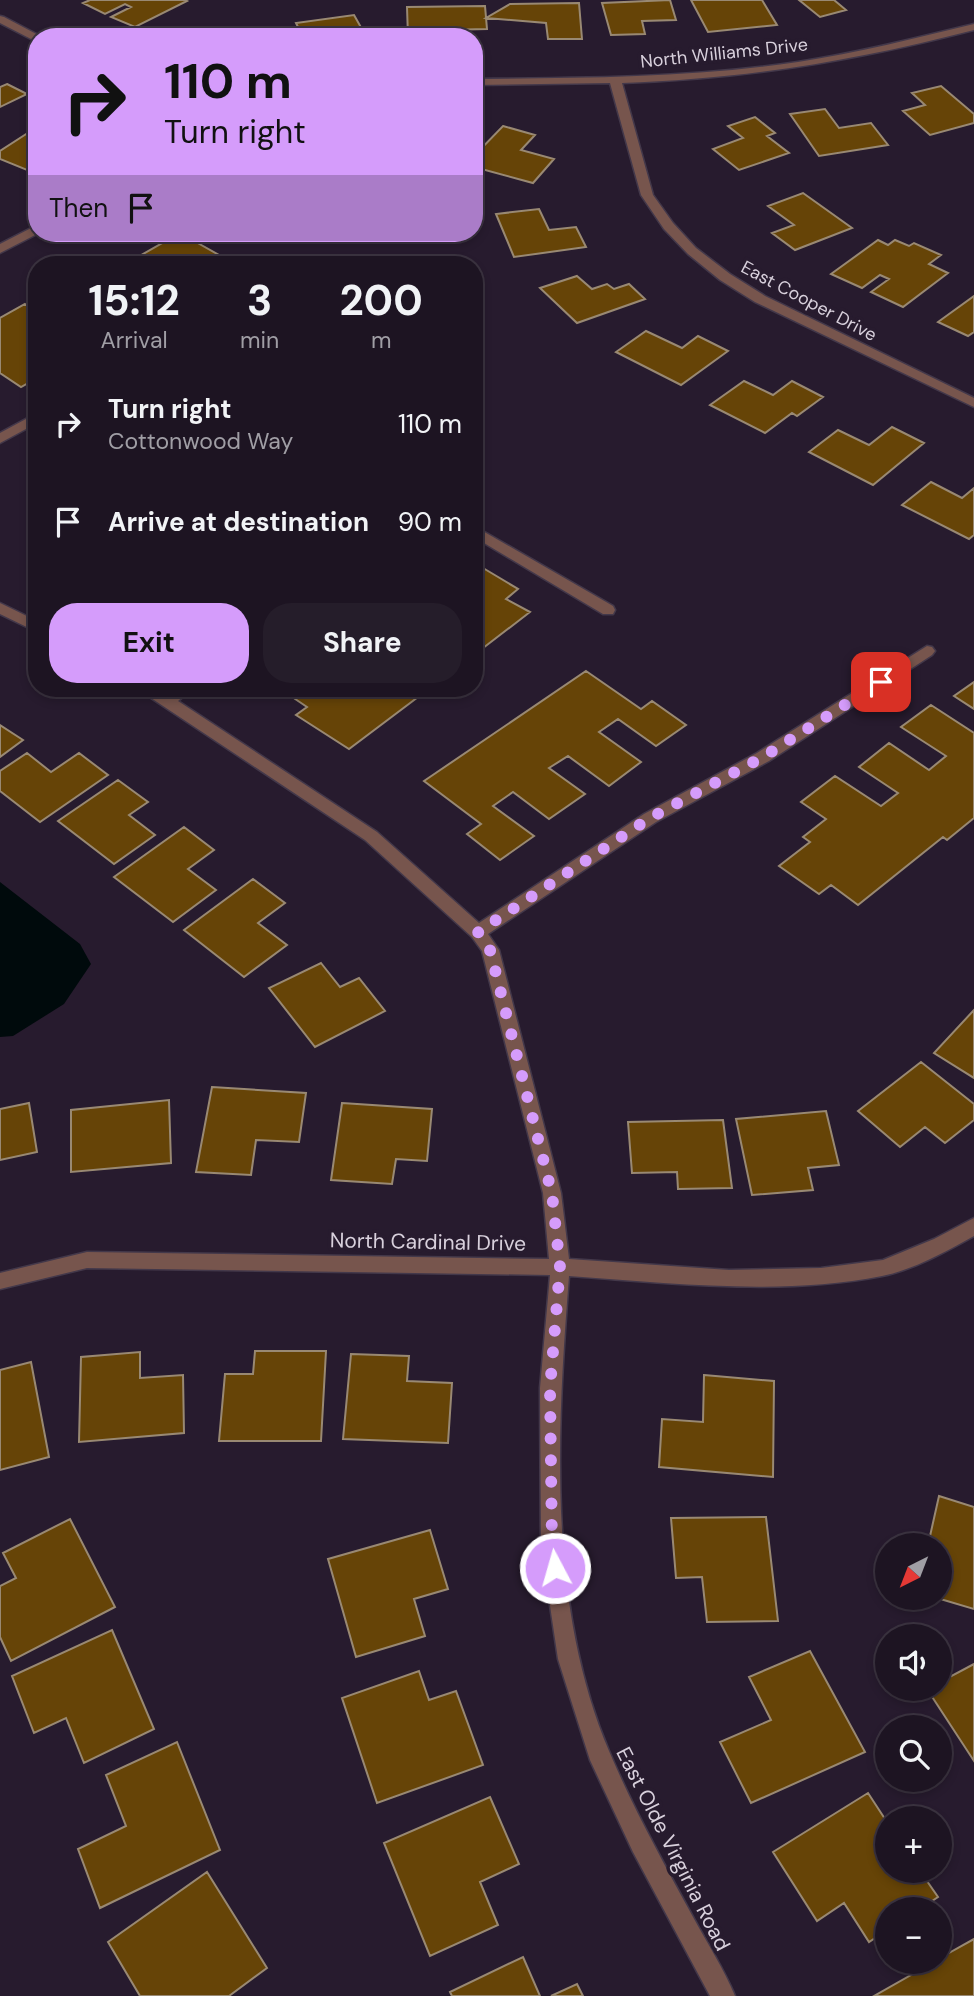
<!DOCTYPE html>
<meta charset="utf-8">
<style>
body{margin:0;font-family:"DM Sans",sans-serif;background:#251d2a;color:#f1f3f6;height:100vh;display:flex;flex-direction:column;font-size:26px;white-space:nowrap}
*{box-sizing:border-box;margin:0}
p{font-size:23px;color:#a09ea5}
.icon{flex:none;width:38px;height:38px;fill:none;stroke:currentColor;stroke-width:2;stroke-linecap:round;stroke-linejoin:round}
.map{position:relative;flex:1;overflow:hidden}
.sheet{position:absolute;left:28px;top:256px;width:455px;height:441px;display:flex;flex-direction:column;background:#1d1422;border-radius:28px;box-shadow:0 4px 10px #0003,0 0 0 2px #3b3340}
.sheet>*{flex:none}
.banner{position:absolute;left:28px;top:28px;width:455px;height:214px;border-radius:28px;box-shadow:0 4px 10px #0003,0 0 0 2px #3b3340;background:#d59cfb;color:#111;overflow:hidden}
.needle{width:46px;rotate:222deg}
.tools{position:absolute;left:875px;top:1533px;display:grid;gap:14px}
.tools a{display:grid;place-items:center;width:77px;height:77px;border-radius:50%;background:#1d1422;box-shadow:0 4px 10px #0003,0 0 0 2px #3b3340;font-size:35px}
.pin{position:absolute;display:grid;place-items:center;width:60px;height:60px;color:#fff;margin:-30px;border-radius:14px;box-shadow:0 4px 10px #0006}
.me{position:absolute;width:77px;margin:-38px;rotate:354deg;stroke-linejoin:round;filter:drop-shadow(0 0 5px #0008)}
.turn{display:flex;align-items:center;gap:24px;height:147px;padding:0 21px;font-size:32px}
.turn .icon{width:91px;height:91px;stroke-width:2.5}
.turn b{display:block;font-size:49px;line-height:60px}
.then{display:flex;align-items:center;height:66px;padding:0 21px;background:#0003;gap:14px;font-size:26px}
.eta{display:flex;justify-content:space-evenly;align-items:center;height:119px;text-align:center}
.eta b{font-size:42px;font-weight:700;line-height:49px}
.primary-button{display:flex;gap:14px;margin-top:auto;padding:14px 21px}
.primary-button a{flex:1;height:80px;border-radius:28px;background:#d59cfb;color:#111;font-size:28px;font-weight:700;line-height:80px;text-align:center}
.primary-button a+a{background:#251d2a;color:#f1f3f6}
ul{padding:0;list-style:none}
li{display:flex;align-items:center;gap:21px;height:98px;padding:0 21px}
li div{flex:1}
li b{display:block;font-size:26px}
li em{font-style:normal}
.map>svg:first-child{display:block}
.water{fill:#000a0c}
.building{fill:#664407;stroke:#998973;stroke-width:2}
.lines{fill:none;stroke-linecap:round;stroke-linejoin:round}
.street-casing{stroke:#43384a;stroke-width:3}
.street{fill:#77554d;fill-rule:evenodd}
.route{stroke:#d59cfb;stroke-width:12;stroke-dasharray:0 21.6}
.labels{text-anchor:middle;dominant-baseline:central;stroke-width:7;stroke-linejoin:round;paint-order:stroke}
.far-street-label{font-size:18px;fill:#d8d0dc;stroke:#271b2e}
.street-label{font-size:21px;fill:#d8d0dc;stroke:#271b2e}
</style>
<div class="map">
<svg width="974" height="1996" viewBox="0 0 974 1996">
<rect width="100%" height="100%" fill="#271b2e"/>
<path class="water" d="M0,882L80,944L91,964L64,1004L13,1036L0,1037Z"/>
<path class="building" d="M90,0H185L187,1L135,27L111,17L131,7L125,4L105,14L83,3Z
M670,0L676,20L642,21L645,34L611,35L602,3Z
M691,0H762L777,25L708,32Z
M799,0H834L846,10L820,17Z
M579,3L582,39H548L546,23L486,18L510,4Z
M485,6L487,29L443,30V37H408L407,7Z
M354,15L363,31L372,30L375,37H303L296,23Z
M7,84L27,94L0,107V87Z
M941,86L974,114V123L930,135L903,111L925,105L912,93Z
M825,109L839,128L871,123L888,145L819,156L790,114Z
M755,117L775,133L767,136L789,153L739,170L713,149L743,138L728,126Z
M503,126L535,135L521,150L554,159L533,183L474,167V156Z
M37,127V164L27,170L0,159V151Z
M803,193L852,228L795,250L772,233L794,225L768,206Z
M539,209L549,230L576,227L586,247L514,257L496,214Z
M180,233L235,264H133L129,262Z
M878,240L888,245L895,240L909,246L914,243L941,255L929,264L948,273L903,307L871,292L889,279L880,275L862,288L831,274Z
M577,276L592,289L607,284L614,289L629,284L645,299L577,323L540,288Z
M974,296V332L968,336L938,322Z
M25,304L37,311V378L21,387L0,373V318Z
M646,331L682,348L698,336L728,351L681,385L616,352Z
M744,381L773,395L792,381L823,397L797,416L792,413L765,433L710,405Z
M892,427L924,443L873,485L809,452L838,430L869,445Z
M931,482L962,498L974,488V535L969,539L902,505Z
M483,568L518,589L506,599L530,612L474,655V575Z
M586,671L641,709L652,701L686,725L656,746L618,719L599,732L641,762L609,786L568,756L549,768L585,794L549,819L513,792L493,806L534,836L500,860L467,834L481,824L424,781Z
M974,682V709L954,696Z
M279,688H430L349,749L296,715L307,707Z
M931,705L974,733V818L947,840L943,837L858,905L831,885L819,894L779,866L810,842L803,837L826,819L801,802L835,776L881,806L898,793L859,767L889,743L929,770L946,756L901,727Z
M0,725L23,740L0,757Z
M27,753L51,772L79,753L108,775L40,822L0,791V771Z
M118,780L148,802L129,815L155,835L114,864L58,821Z
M184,827L214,850L188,869L216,890L173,922L114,877Z
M253,879L285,903L258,923L287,945L244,977L184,930Z
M321,963L340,987L359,978L385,1011L315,1047L269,988Z
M974,1010V1078L934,1053Z
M921,1062L974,1104V1120L945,1143L925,1127L900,1147L858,1111Z
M212,1087L306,1093L299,1142L256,1140L251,1175L196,1172Z
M169,1100L171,1163L71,1172V1110Z
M29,1103L37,1152L0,1160V1109Z
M342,1103L432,1109L427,1161L396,1159L392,1184L331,1180Z
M826,1111L839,1165L808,1168L813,1190L752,1195L736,1119Z
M723,1120L732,1188L678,1189L677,1172L632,1173L628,1122Z
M255,1351H326L321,1441H219L225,1374H253Z
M140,1352V1378L183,1375L184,1433L79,1442L81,1357Z
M351,1354L409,1356L407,1381L452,1383L448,1443L343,1439Z
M31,1362L49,1457L0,1470V1370Z
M704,1375L774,1381L773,1477L659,1467L662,1419L703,1422Z
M939,1496L974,1507V1609L937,1598H940V1545H928Z
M766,1517L778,1621L707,1622L702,1577L676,1578L671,1518Z
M70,1519L115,1607L11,1661L0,1637V1586L16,1578L3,1553Z
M430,1530L448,1589L414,1599L425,1636L356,1657L328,1559Z
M112,1630L154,1729L84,1763L66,1718L34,1733L12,1676Z
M810,1651L865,1752L751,1803L720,1742L771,1720L749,1677Z
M974,1664V1761L927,1689H940V1682Z
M419,1671L429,1700L456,1691L483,1765L377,1803L342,1698Z
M177,1742L220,1850L100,1908L78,1849L126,1826L106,1775Z
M868,1793L887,1822V1871H920L938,1897L920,1909H887V1930L869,1942L844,1903L817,1921L773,1852Z
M490,1797L519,1864L480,1882L498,1925L430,1956L384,1843Z
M207,1872L267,1968L229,1996H140L108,1942Z
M974,1939V1996H874L934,1962H940V1958Z
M523,1957L540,1996H452L450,1992Z
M577,1984L583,1996H551Z"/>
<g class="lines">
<g class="street-casing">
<path id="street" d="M0,16L4,17L42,37H37V41L33,40L0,23Z
M974,24V30C854,61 745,79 622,83L653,195L673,223L696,248L730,274L765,296L974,398V407L755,302L720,280L688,254L664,229L641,195L610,83L474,85V79C582,78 691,78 798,62C857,53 916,38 974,24Z
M37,225V233H39L0,253V244Z
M37,413V423L0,443V433Z
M474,526L613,606L615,610L613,614H603L474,537Z
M0,603L37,621V632L0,614Z
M927,646L932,647L935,651L932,655L769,761L656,822L488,934L499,950L561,1193L569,1259L729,1270L821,1268L883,1260L934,1239L974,1218V1236C947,1251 913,1270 882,1276C779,1296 672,1283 569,1276C557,1430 547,1605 609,1751C633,1808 663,1862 693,1917C707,1943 724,1969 735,1996H710L633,1852L590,1760L558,1659L541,1545L540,1388L550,1275L87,1268L0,1289V1273L87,1252L549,1259L543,1193L482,951L472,937L365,840L142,692L139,688H158L166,693L175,688H193L178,701L377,832L479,923L644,814L757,753Z"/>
</g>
<use href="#street" class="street"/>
</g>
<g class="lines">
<path class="route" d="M555,1568L552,1545L550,1388L560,1267L552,1194L490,950L478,932L650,818L763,757L881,682"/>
</g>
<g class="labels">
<g class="far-street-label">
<text transform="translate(724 53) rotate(-6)">North Williams Drive</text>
<text transform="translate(809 301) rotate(28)">East Cooper Drive</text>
</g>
<g class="street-label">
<text transform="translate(428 1242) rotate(1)">North Cardinal Drive</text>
<text transform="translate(673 1849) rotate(63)">East Olde Virginia Road</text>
</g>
</g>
</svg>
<div class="tools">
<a><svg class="needle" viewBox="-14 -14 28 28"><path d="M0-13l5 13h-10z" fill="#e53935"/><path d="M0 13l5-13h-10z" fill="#a09ea5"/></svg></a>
<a><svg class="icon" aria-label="sound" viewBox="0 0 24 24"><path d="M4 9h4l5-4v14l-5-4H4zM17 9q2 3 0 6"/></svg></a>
<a><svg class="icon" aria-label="search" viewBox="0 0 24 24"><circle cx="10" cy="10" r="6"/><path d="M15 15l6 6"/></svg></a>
<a>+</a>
<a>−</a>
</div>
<div class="pin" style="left:881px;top:682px;background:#d93025"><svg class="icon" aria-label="arrive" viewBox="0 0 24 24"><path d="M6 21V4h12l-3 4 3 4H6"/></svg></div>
<svg class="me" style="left:555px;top:1568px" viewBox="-20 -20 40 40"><circle r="17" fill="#d59cfb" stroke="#fff" stroke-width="3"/><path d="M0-11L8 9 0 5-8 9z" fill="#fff"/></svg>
<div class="banner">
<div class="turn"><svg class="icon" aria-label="right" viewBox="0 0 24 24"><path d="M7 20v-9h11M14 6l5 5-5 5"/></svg><div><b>110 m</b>Turn right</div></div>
<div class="then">Then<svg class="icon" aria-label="arrive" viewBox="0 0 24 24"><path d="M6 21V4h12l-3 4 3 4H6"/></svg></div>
</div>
<section class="sheet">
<div class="eta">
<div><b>15:12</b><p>Arrival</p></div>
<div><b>3</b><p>min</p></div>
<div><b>200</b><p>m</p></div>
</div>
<ul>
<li><svg class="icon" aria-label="right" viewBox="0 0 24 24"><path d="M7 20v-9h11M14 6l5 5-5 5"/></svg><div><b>Turn right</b><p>Cottonwood Way</p></div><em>110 m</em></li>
<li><svg class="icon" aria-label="arrive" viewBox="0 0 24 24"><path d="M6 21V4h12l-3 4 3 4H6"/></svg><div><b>Arrive at destination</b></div><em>90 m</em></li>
</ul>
<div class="primary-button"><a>Exit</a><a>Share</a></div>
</section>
</div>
